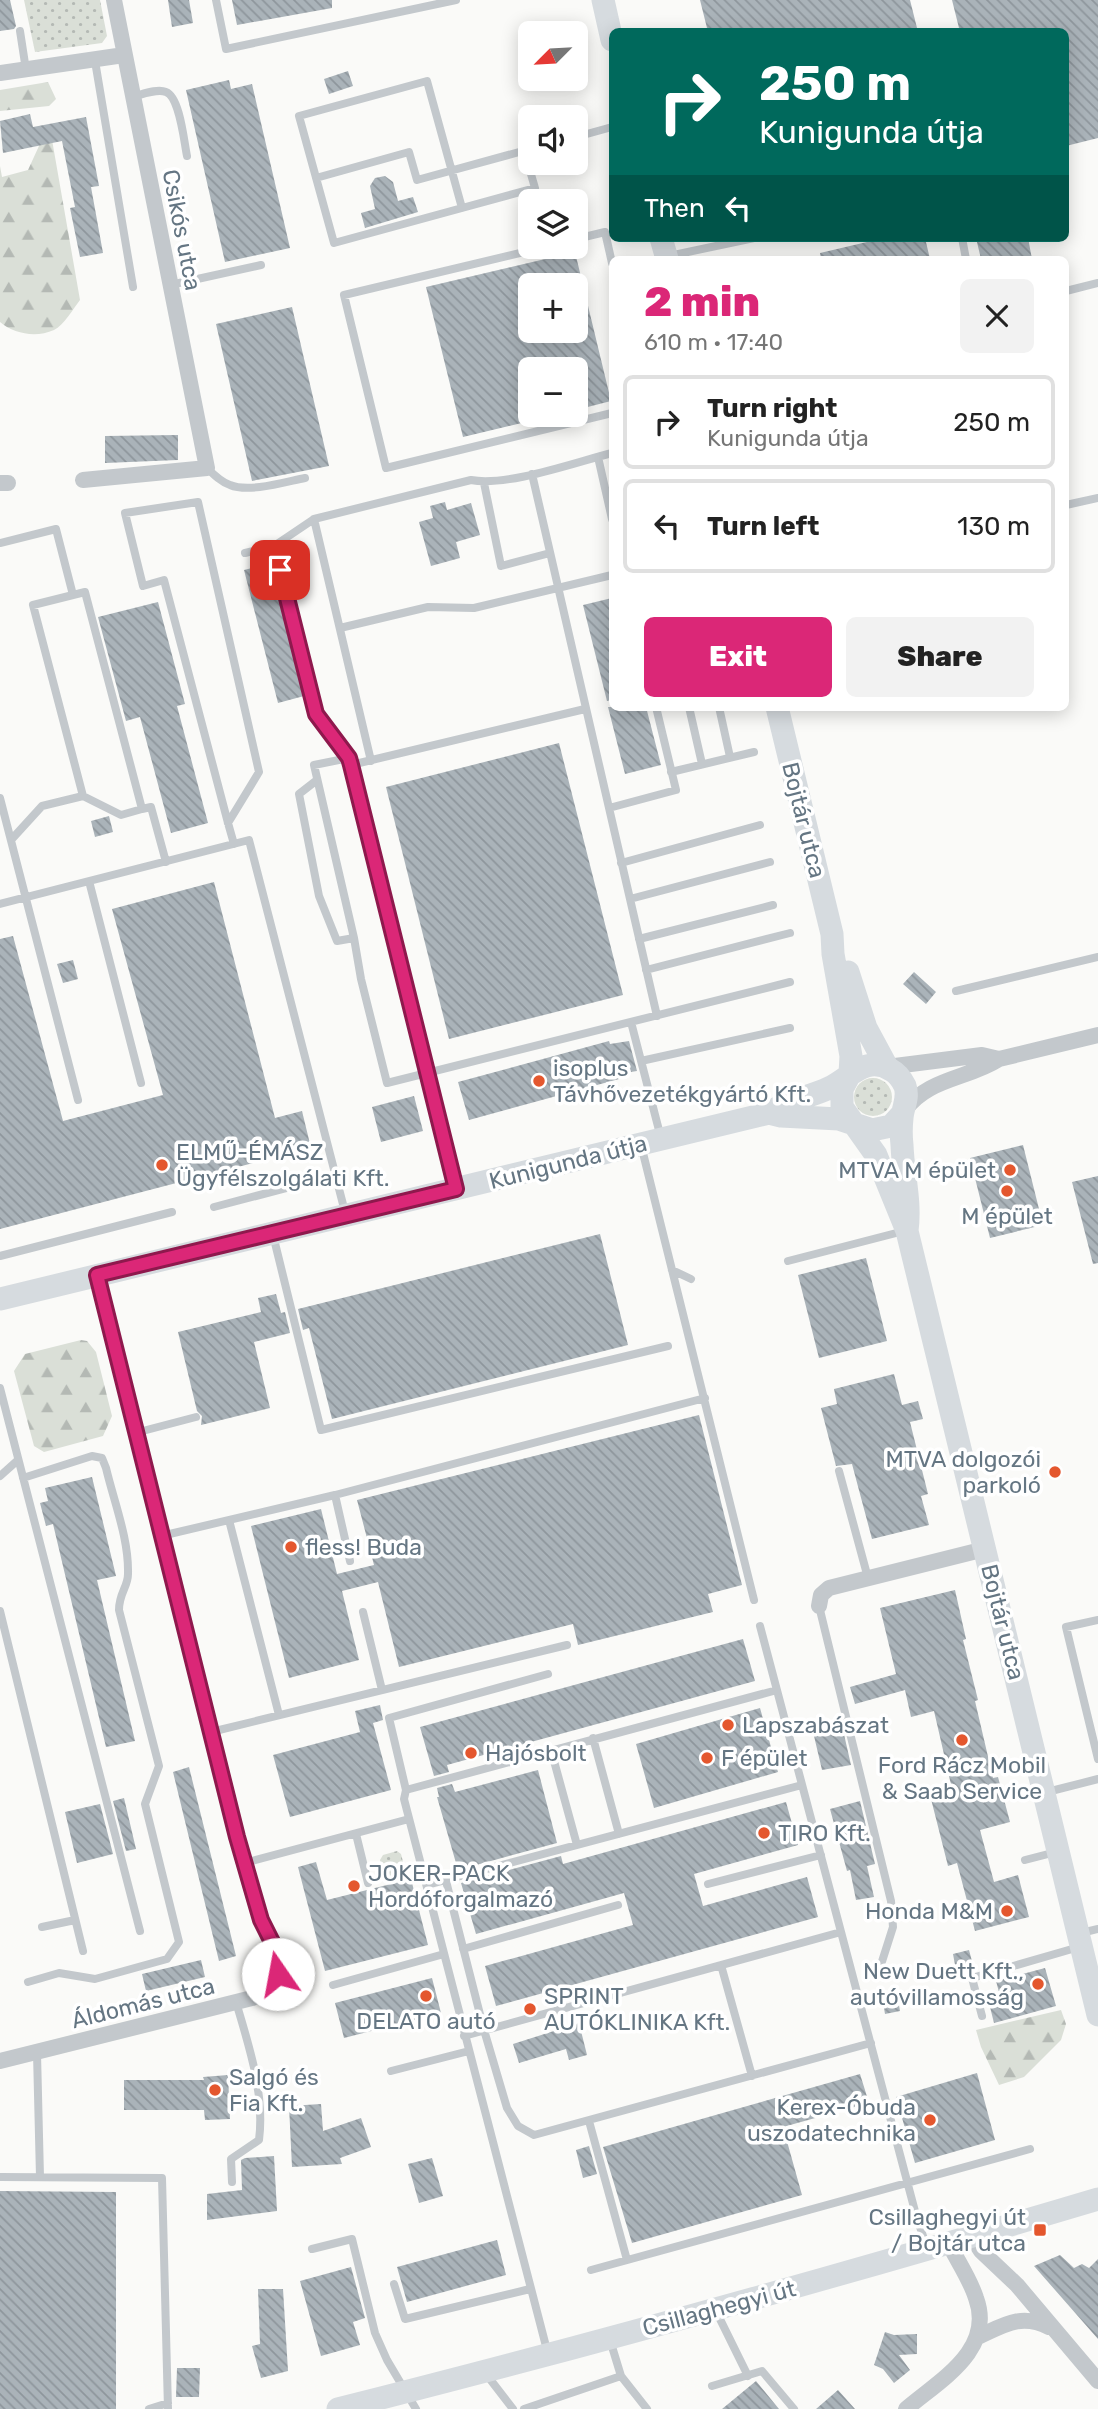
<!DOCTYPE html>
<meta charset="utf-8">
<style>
body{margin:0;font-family:Rubik,sans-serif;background:#f2f2f2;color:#222;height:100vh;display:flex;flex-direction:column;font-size:26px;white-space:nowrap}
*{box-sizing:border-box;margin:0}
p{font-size:23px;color:#767676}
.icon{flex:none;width:38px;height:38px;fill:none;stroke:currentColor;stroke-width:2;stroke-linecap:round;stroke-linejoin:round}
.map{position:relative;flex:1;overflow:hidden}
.details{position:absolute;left:609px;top:256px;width:460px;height:455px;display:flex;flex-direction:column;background:#fff;border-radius:10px;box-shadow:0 4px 18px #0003}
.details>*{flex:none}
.top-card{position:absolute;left:609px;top:28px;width:460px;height:214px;border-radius:10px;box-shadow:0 4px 18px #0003;background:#00695c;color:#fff;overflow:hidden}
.needle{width:46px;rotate:246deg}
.tools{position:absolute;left:518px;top:21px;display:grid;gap:14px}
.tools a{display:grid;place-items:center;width:70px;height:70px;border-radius:10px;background:#fff;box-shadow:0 4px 18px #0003;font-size:35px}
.pin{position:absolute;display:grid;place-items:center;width:60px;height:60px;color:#fff;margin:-30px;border-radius:14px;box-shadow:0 4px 10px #0006}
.me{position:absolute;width:77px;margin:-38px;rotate:348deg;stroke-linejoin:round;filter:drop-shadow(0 0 5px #0008)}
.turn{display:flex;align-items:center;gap:24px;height:147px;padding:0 35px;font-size:32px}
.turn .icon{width:91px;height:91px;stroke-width:2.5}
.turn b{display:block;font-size:49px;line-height:60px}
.then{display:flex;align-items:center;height:66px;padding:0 35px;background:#0003;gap:14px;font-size:26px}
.round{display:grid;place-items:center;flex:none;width:74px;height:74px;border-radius:10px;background:#f2f2f2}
.overview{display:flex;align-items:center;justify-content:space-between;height:119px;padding:0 35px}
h1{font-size:42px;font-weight:800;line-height:52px;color:#db2777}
.primary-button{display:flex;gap:14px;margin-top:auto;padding:14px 35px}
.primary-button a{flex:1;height:80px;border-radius:10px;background:#db2777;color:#fff;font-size:28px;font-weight:800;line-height:80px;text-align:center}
.primary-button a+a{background:#f2f2f2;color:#222}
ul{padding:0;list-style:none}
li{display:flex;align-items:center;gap:21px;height:94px;margin:0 14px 10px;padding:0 21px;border:4px solid #e0e0e0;border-radius:10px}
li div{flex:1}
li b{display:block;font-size:26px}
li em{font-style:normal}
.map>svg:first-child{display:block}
.grass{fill:url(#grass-dots)}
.forest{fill:url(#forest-firs)}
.building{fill:url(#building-back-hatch);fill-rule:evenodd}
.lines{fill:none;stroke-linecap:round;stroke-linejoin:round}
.lane{stroke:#c3c8cc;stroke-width:8}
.street{stroke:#c3c8cc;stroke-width:16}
.secondary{stroke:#d6dbdf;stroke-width:23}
.route-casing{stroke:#8e194d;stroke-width:18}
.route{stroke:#db2777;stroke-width:12}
.poi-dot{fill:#e4572e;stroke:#fff;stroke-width:2.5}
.labels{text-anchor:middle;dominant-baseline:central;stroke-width:7;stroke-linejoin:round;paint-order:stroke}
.street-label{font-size:23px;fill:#657683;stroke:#fff}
.poi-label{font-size:23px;fill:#657683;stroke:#fff;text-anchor:start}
</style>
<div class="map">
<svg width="1098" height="2409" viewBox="0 0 1098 2409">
<defs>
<pattern id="grass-dots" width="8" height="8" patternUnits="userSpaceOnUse" patternTransform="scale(1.75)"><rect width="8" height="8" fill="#dadfd7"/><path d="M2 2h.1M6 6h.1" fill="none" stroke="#b4b9b4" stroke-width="1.8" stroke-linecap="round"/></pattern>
<pattern id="forest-firs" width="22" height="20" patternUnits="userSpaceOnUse" patternTransform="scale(1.75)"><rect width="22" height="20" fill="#dadfd7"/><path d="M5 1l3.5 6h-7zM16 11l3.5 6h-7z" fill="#b4b9b4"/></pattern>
<pattern id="building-back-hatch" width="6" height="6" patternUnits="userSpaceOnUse" patternTransform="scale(1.75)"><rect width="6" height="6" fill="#aab3b9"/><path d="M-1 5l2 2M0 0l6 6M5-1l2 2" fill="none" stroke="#8e969c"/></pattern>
</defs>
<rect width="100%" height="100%" fill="#fafaf8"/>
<path class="grass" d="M24,0H100L107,36L102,43L35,52Z
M854 1097a19 19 0 1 1 38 0a19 19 0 1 1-38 0Z
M397,1851L401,1854L407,1877L386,1883L380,1860L383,1855Z"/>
<path class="forest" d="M48,82L56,99L49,106L0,111V90Z
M51,134L80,300C73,309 64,325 54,330C36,338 14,334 0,322V166L2,177L28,170L44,135Z
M81,1340L87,1341L96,1352L112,1416L103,1436L44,1452L34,1446L14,1371L25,1354Z
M1061,2010L1066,2024L1061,2040L1024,2077L999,2085L981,2047L976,2030Z"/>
<path class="building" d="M0,0H10L16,26L14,29L0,31Z
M168,0H189L193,23L172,27Z
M232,0H332V8L237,25Z
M700,0H910L918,32H708Z
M952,0H1098V138L1066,146V32H960Z
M348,71L353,86L329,94L324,79Z
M229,80L231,89L252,84L290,248L225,262L186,90Z
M30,114L33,127L86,117L99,186L91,187L103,253L80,257L70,208L75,207L62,141L3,153L0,121Z
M385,176L393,182L398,201L413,197L418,212L365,228L361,213L375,209L370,186L375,178Z
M884,238H925L930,259H821L820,253Z
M976,238H1028L1032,259H981Z
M575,252L611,401L576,410V369H530V421L463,437L426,287ZM530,285H576V331H530Z
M292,307L329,466L252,481L216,324Z
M178,435V460L105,463V436Z
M445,502L447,510L471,503L480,535L456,542L460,558L431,566L419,522L433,518L430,506Z
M272,563L304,696L278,703L244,570Z
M612,598V700L607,701L583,605Z
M158,602L185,704L177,706L208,823L171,833L140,717L126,721L98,617Z
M608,707H646L661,765L625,774Z
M559,743L623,995L449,1039L386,787Z
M109,816L113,832L95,837L91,821Z
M214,882L275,1118L302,1111L311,1148L0,1229V939L13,936L63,1121L163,1095L112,909Z
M73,960L78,979L63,983L57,964Z
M914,972L936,992L926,1004L903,984Z
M609,1041L610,1044L629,1041L637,1071L618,1074L619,1079L469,1120L458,1082Z
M414,1096L423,1131L381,1142L372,1107Z
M1023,1145L1043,1225L990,1238L970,1158Z
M1098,1176V1263L1093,1264L1072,1182Z
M600,1234L628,1345L332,1419L309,1328L303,1330L298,1309Z
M866,1258L887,1341L819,1358L798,1275Z
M276,1294L281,1313L285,1312L290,1333L254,1342L270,1408L201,1425L202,1416L197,1411L178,1332L261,1312L258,1298Z
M894,1374L902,1405L918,1401L923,1419L910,1422L928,1494L921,1496L929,1525L872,1539L852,1464L836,1466L821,1408L837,1404L834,1389Z
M699,1415L742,1585L708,1594L713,1612L578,1645L573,1624L399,1667L378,1582L342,1591L359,1660L289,1678L251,1526L321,1509L337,1574L374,1565L357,1500Z
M92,1477L116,1576L97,1580L135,1741L106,1747L53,1524L46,1526L40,1503L48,1501L45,1488Z
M955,1590L966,1639L963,1640L978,1700L975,1701L993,1778L998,1777L1010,1822L980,1830L994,1882L1018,1875L1029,1917L975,1931L957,1863L948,1866L930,1795L952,1789L934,1711L911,1717L905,1690L855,1704L850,1687L896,1674L880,1608Z
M743,1639L755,1681L447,1765L449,1772L434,1776L420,1727Z
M380,1705L383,1720L373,1723L391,1790L290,1817L273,1755L360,1732L355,1711Z
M760,1708L778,1772L654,1808L636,1744Z
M843,1730L851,1765L822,1770L814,1736Z
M189,1767L236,1956L219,1961L173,1772Z
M538,1770L557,1843L458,1870L437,1797H439L437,1788L452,1784L455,1792Z
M124,1798L136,1849L126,1851L113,1801Z
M860,1801L875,1864L867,1866L874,1897L856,1900L850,1870L847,1871L830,1809Z
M786,1802L798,1845L694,1874L703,1906L807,1877L818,1917L496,2006L485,1966L633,1925L624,1893L476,1934L461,1883L561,1856L563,1864Z
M100,1804L113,1854L77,1863L65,1812Z
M316,1862L327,1900L411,1879L428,1945L325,1971L298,1867Z
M969,1950L973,1965L956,1970L953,1954Z
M201,1960L205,1977L146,1991L142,1974Z
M1045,1968L1056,2006L994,2023L988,1999L1000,1996L996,1981Z
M432,1978L441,2013L344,2038L335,2003Z
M897,1994L900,2011L885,2014L882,1997Z
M579,2023L587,2055L569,2060L566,2049L519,2063L513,2044Z
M977,2073L995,2140L915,2163L896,2097Z
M860,2074L869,2103L783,2127L802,2195L632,2243L603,2147Z
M228,2075L230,2119L205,2120L204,2110H124V2080H204L203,2077Z
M321,2104L323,2131L361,2118L371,2147L340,2158L342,2164L292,2167L289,2106Z
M589,2146L597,2174L583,2178L576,2150Z
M274,2156L277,2211L207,2220V2194L242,2190L241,2160L245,2158Z
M432,2158L443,2196L419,2203L408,2164Z
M0,2191L116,2192V2409H0Z
M497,2240L506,2275L407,2302L397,2267Z
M1060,2255L1074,2268L1082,2264L1089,2268L1098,2259V2339L1034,2266Z
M351,2267L365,2318L353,2322L360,2345L321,2356L300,2281Z
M258,2289H283L288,2371L261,2378L252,2346L260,2344Z
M885,2332L894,2335L917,2334V2354L899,2355L910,2370L894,2383L883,2369L874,2365Z
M177,2368H200L199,2397H176Z
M756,2381L779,2409H722Z
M838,2390L855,2409H816Z"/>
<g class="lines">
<path class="lane" d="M216,0L226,49L456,0
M20,31L26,70
M95,61L133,287
M427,81L462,208L334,243L299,116Z
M132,97C141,95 157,88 166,92C180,97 184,142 187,156
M576,137L612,127
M316,178L409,152L417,180L530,149
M462,208L535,188L524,150
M962,238L966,259
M576,239L605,232L612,263
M545,247L344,295L386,468L612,413
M669,256L754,238
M170,285L261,265
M1066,291L1098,283
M598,457L612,519
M207,468C214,475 221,482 230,485C249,493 285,482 305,478
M532,474L657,1016
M484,483L501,566L550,553
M1066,505L1098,498
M314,519L471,480C507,487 576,462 612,453
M0,543L56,529L73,595L33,605L83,796L121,815L142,809
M274,546L316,714L350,761
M245,553L274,546L314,519L371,761
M73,595L85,592L142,809L151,807L166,862
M340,628L428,607L474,608L612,575
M689,707L702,764
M719,707L730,757
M671,772L754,752
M317,780L299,794L319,896L337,941L354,938L314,765L349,758
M0,798L78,1100
M609,808L676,790L656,707
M228,823L259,772L198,502L125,513L143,586L164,580L228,823L234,844
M11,840L42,806L83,796
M621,863L760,825
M89,881L141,1083
M630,899L770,862
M0,904L249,840L345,1212
M354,938L361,979L387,1083L790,982
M639,939L773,905
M646,970L790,933
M956,991L1098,957
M631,1022L661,1138
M641,1061L790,1028
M641,1145L754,1600
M455,1188L351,765L585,709
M214,1207L336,1175
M273,1235L321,1430L668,1346
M0,1256L172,1212
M788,1261L904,1231
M672,1270L691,1279
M0,1388L140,1931
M135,1433L196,1417
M839,1471L868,1578
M0,1476L18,1460
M23,1478L92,1456L102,1458L106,1468C114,1502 129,1539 128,1574C128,1587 119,1593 119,1610L159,1766L145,1804L179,1942L167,1959L95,1979L59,1973L28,1982
M335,1495L350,1561
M229,1520L279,1715
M161,1536L335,1495L705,1398
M819,1606L891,1901L893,1927L878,1974
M0,1611L83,1951
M363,1612L382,1690
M1098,1620L1066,1627L1098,1759
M760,1626L916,2215L927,2248
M211,1732L567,1645
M593,1738L619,1834
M551,1750L577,1845
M406,1790L389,1718L548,1674
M1047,1792L1098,1779
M356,1834L368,1883
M1025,1860L1056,1852
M244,1863L409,1819
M446,1881L484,2030L507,2108L518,2126L534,2135L871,2043
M708,1884L821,1855
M427,1885L802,1785
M42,1927L75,1920
M1081,1933L1098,1929
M463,1949L618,1905
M721,1965L752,2076
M333,1985L444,1954
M982,2016L972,1978L1079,1947
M464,2036L841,1932
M37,2053L40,2177
M391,2071L469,2051
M589,2121L627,2260
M0,2177L162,2178L168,2409
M232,2182L231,2159L259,2140C265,2094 249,2046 236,2002
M312,2249L352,2239L375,2333L387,2360L416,2409
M591,2270L1030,2149
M394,2284L405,2319L530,2289
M716,2311L748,2376
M548,2354L404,1799L406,1790L777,1690
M486,2374L513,2409
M621,2376L647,2409
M712,2386L762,2371L794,2409
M149,2409L168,2403
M524,2409L621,2376L610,2340"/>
<path class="street" d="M0,73L124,55
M83,480L207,468L114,0
M0,483H8
M887,1067L982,1055L999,1059
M905,1110C928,1078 968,1079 999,1059L1098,1035
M819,1606L821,1595L829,1588L985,1549
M0,2061L252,1998C264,1993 276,1988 278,1973C280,1955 268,1937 262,1921C254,1902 250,1882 244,1863L97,1275
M972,2237L981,2251L1017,2285L1098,2381
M978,2337C1004,2325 1021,2313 1049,2327
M906,2409C940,2380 995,2350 976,2298C970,2279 958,2262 949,2244"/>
<path class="secondary" d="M603,0L612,40
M661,238L667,259
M777,707L832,934L833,954L851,1056L850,1074
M848,972L866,1028L887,1067
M850,1074L842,1089V1107L876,1155L907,1231L1098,2015
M769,1113L781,1116L839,1119L872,1130L891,1126L902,1114
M0,1299L769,1113C789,1099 808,1098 829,1088C849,1079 866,1054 891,1070C897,1073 902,1080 905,1086C909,1098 903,1106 902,1118C901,1127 901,1136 902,1145C903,1175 911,1201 907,1231
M338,2409C593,2345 846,2274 1098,2199"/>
</g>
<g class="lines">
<g class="route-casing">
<path id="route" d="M278,1974L272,1942L261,1920L237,1837L97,1275L456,1189L351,765L349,758L316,714L280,570"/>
</g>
<use href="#route" class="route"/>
</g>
<g class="poi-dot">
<circle cx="539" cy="1081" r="7"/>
<circle cx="162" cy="1165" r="7"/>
<circle cx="1010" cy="1170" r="7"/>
<circle cx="1007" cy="1191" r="7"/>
<circle cx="1055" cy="1472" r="7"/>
<circle cx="291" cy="1547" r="7"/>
<circle cx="728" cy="1725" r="7"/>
<circle cx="962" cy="1740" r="7"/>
<circle cx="471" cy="1753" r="7"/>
<circle cx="707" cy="1758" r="7"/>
<circle cx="764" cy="1833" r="7"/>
<circle cx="354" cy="1886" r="7"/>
<circle cx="1007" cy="1911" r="7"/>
<circle cx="1038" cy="1984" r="7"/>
<circle cx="426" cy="1996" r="7"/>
<circle cx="530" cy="2009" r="7"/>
<circle cx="215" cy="2090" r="7"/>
<circle cx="930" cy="2120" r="7"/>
<rect x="1033" y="2223" width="14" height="14" rx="3.5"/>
</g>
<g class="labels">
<g class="street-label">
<text transform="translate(182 230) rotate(79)">Csikós utca</text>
<text transform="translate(804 820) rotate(76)">Bojtár utca</text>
<text transform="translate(568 1162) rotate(-14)">Kunigunda útja</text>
<text transform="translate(1003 1622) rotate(76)">Bojtár utca</text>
<text transform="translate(143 2003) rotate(-14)">Áldomás utca</text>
<text transform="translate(719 2308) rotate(-15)">Csillaghegyi út</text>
</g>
<g class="poi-label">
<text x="553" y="1068">isoplus<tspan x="553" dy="26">Távhővezetékgyártó Kft.</tspan></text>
<text x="176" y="1152">ELMŰ-ÉMÁSZ<tspan x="176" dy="26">Ügyfélszolgálati Kft.</tspan></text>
<text x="996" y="1170" text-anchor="end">MTVA M épület</text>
<text x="1007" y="1216" text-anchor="middle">M épület</text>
<text x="1041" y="1459" text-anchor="end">MTVA dolgozói<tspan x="1041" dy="26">parkoló</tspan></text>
<text x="305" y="1547">fless! Buda</text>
<text x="742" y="1725">Lapszabászat</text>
<text x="485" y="1753">Hajósbolt</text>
<text x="721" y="1758">F épület</text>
<text x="962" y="1765" text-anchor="middle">Ford Rácz Mobil<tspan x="962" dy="26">&amp; Saab Service</tspan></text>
<text x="778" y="1833">TIRO Kft.</text>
<text x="368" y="1873">JOKER-PACK<tspan x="368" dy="26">Hordóforgalmazó</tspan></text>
<text x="993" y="1911" text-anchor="end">Honda M&amp;M</text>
<text x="1024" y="1971" text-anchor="end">New Duett Kft.,<tspan x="1024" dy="26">autóvillamosság</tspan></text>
<text x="544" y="1996">SPRINT<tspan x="544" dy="26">AUTÓKLINIKA Kft.</tspan></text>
<text x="426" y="2021" text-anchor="middle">DELATO autó</text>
<text x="229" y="2077">Salgó és<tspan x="229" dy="26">Fia Kft.</tspan></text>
<text x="916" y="2107" text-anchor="end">Kerex-Óbuda<tspan x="916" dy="26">uszodatechnika</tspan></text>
<text x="1026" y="2217" text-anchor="end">Csillaghegyi út<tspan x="1026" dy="26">/ Bojtár utca</tspan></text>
</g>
</g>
</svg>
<div class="tools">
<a><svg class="needle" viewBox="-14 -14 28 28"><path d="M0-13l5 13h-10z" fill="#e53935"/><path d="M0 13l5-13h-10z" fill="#767676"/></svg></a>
<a><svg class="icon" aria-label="sound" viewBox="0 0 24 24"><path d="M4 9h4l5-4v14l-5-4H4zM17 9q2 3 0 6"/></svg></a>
<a><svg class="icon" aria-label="layers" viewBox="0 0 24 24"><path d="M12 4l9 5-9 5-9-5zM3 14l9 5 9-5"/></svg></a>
<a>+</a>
<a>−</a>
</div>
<div class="pin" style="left:280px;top:570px;background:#d93025"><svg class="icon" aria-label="arrive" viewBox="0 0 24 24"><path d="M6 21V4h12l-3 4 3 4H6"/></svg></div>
<svg class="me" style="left:278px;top:1974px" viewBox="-20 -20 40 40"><circle r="19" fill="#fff"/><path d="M0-13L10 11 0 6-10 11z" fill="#db2777"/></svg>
<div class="top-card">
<div class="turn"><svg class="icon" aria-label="right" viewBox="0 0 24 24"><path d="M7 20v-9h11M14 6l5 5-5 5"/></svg><div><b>250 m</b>Kunigunda útja</div></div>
<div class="then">Then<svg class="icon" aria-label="left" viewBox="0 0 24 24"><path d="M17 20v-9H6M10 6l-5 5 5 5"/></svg></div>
</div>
<section class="details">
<div class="overview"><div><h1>2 min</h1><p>610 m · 17:40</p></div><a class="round"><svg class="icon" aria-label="close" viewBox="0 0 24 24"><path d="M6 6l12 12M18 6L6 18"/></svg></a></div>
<ul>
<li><svg class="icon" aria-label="right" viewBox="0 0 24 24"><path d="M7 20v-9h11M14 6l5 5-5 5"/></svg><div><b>Turn right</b><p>Kunigunda útja</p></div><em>250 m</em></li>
<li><svg class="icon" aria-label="left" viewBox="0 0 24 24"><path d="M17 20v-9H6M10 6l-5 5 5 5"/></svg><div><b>Turn left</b></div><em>130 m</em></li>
</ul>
<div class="primary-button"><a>Exit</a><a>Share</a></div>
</section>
</div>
